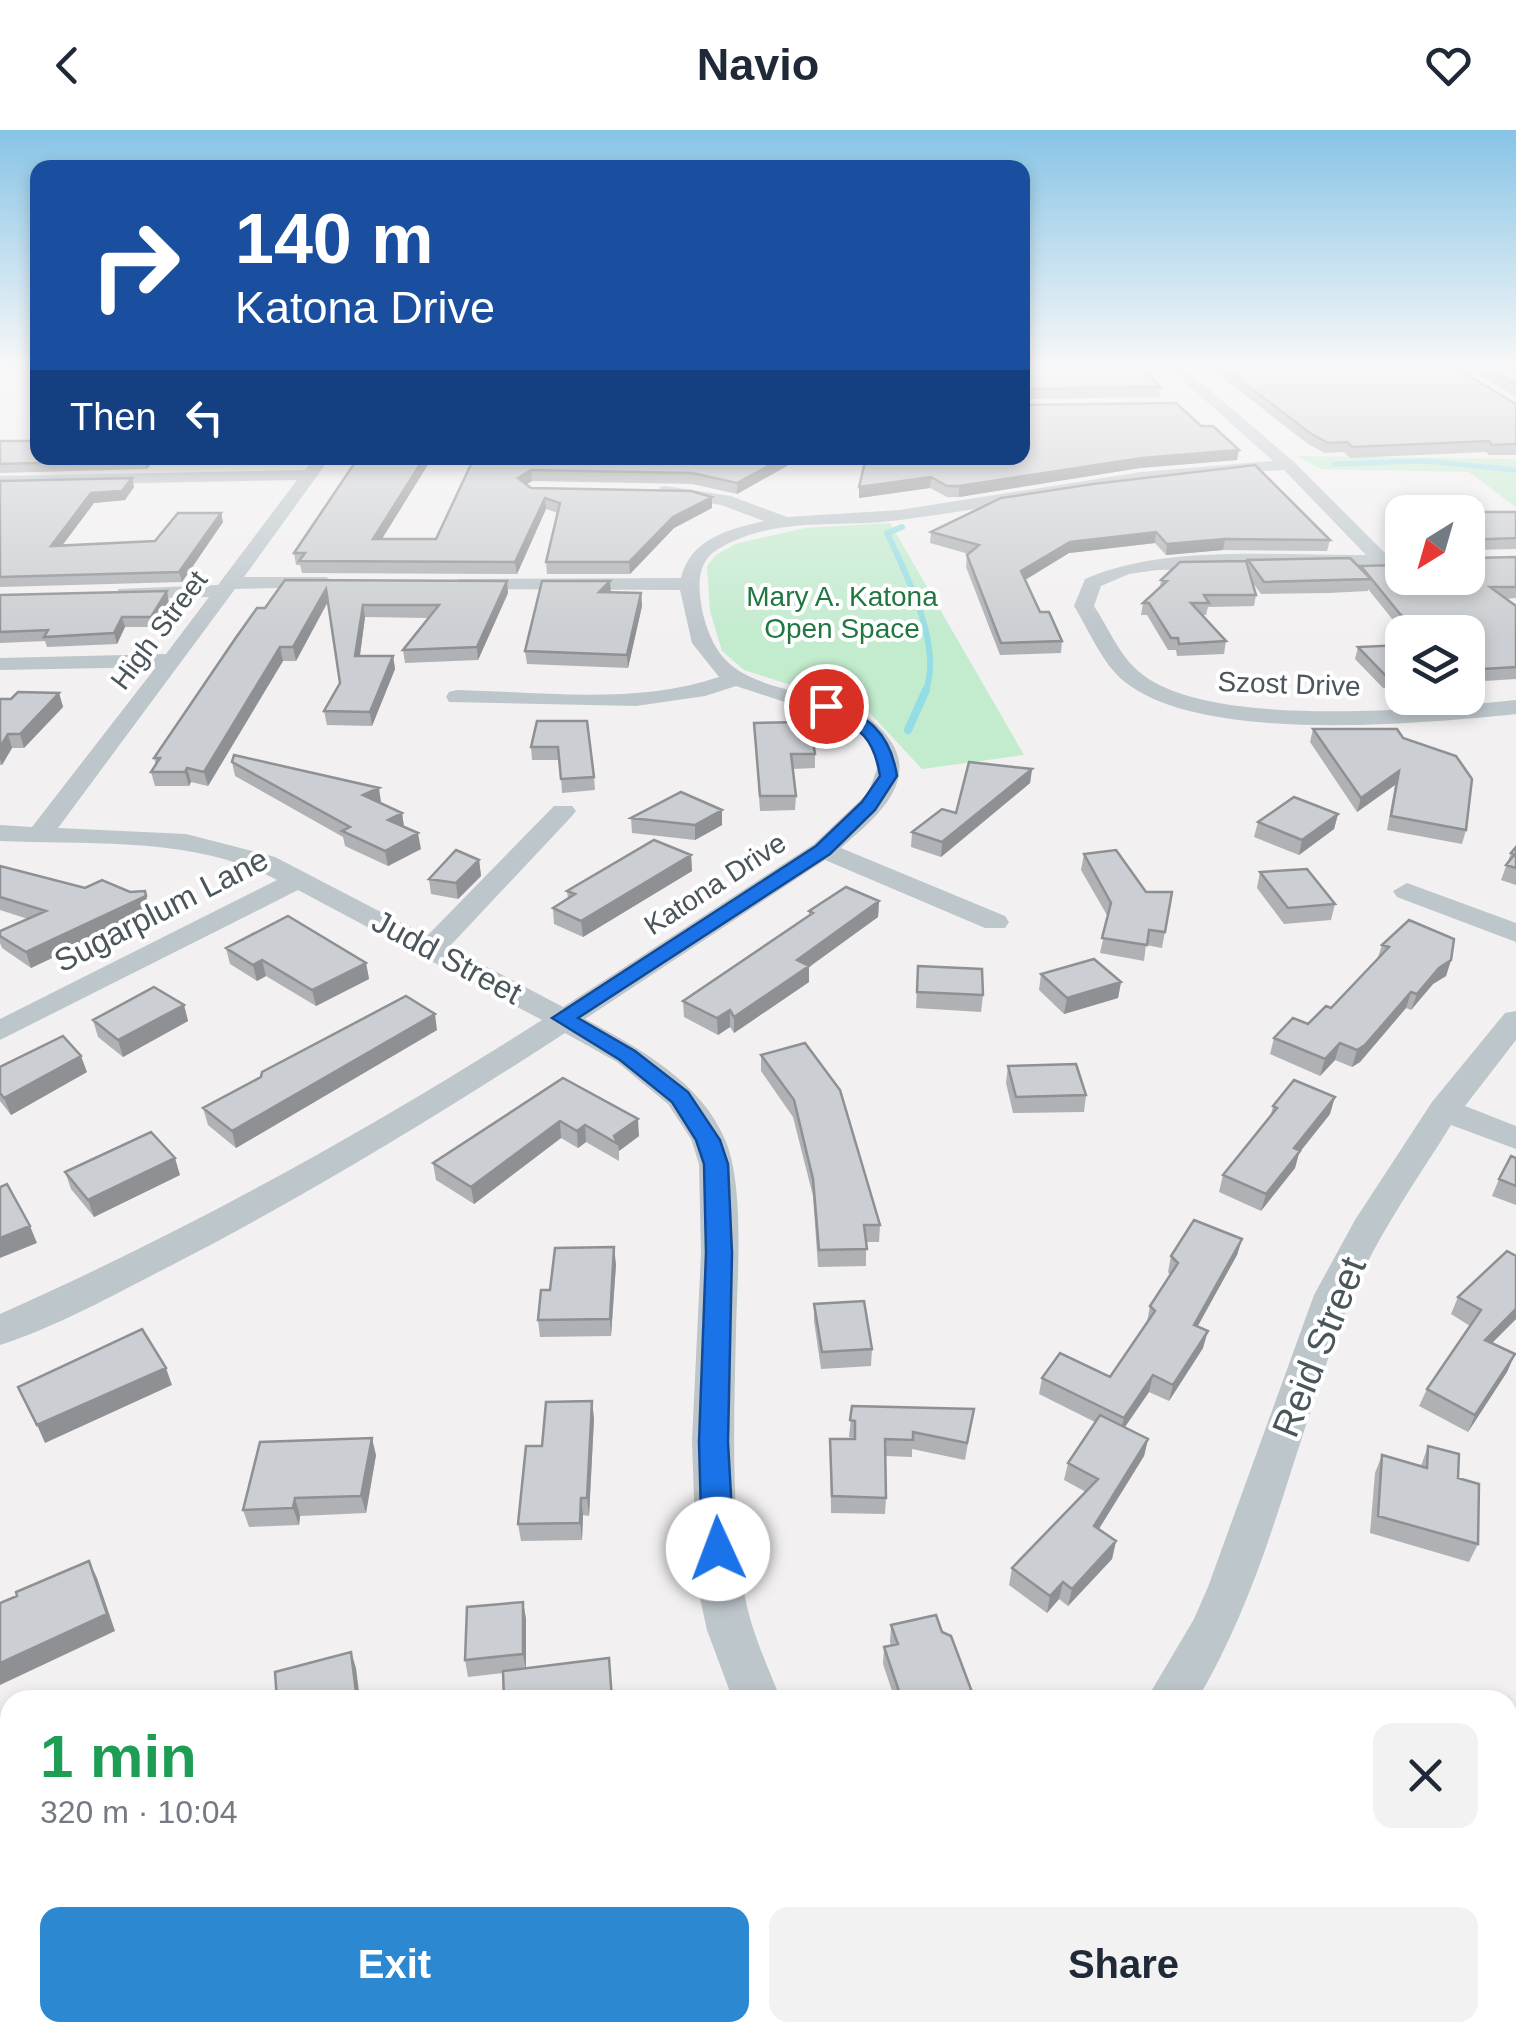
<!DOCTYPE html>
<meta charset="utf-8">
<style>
body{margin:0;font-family:Arial,sans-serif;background:#f2f2f3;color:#1f2937;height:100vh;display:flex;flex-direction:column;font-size:38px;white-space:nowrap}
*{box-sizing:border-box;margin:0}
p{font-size:32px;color:#747a83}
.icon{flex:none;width:55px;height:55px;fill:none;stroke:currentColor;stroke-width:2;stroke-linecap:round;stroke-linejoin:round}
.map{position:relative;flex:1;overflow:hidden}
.drawer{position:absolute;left:0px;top:1560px;width:1518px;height:352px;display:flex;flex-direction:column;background:#fff;border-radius:30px 30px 0 0;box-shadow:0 5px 15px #0003}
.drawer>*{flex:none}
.guide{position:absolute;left:30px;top:30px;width:1000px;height:305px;border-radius:20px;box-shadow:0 5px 15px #0003;background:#1a4fa0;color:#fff;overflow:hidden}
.needle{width:65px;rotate:217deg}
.fabs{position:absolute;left:1385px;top:365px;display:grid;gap:20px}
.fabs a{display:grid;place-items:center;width:100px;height:100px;border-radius:20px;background:#fff;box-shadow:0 5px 15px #0003;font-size:50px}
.pin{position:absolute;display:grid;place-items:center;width:85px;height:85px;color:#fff;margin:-42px;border:5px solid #fff;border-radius:50%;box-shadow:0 2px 10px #0007}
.me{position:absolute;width:110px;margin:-55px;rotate:358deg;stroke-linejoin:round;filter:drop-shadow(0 0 8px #0008)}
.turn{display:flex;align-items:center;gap:35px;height:210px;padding:0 40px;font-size:45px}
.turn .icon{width:130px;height:130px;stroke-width:2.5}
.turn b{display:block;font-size:70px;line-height:85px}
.then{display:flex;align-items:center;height:95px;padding:0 40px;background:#0003;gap:20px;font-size:38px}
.round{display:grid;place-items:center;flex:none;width:105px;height:105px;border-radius:20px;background:#f2f2f3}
.headline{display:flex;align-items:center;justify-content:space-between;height:170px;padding:0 40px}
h1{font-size:60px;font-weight:700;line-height:75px;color:#1e9e55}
.cta{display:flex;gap:20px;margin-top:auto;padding:20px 40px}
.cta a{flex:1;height:115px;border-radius:20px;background:#2b88d1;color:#fff;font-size:40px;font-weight:700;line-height:115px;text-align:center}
.cta a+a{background:#f2f2f3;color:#1f2937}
header{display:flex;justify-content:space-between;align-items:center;height:130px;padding:0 40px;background:#fff;font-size:45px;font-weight:700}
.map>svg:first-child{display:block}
.green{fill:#c3ebce}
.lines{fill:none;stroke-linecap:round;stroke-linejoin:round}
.stream-far2{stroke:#95dde4;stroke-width:5}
.stream-far1{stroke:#95dde4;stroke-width:6}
.stream{stroke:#95dde4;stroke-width:8}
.minor{fill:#bdc6cb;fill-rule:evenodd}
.wall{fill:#afb1b5}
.shaded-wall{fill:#8e9093}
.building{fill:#cbced2;stroke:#8e9093;stroke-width:2.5}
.route{fill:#1a73e8;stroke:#114b97;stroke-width:2.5}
.labels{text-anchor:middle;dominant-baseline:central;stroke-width:8;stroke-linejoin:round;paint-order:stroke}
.far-park-label{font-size:28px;fill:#217741;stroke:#fff}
.far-street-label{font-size:28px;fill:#4a555c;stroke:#fff}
.street-label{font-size:32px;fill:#4a555c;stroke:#fff}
.near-street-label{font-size:38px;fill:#4a555c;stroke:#fff}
</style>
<header><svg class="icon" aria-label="back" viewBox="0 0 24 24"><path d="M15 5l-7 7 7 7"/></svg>Navio<svg class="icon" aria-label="heart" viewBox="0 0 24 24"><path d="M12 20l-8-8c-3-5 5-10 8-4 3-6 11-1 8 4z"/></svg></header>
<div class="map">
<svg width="1516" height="1911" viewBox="0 0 1516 1911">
<rect width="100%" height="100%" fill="#f2f0f0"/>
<path class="green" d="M1296,326L1516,329V377L1469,342L1321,339Z
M890,393L1024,625L922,639L866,579L744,540L722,521L710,481L707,436L716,425L735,414L805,398Z"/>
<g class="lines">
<path class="stream-far2" d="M1334,334L1425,331L1516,340"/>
<path class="stream-far1" d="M902,397L887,403C906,443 944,519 925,562"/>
<path class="stream" d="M908,600L926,560"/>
<path class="minor" d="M1168,237H1183L1294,332L1387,425L1402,424V436L1157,440L1129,444L1101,456L1094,476C1108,497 1118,523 1137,540C1203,601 1429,579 1516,570V584C1420,594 1202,614 1125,552C1102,534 1089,500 1074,476L1085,449C1165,414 1279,426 1366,425L1284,340C1154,346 1028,373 900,390C851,397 797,389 749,405C735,410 712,419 705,432C696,447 700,469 703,484C708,504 716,523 732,536C781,573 857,555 892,613C918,656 870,692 841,718L1005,786L1009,792L1005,798H985L825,730L585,889C639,918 702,952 726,1012C745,1059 737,1150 736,1202C734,1285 731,1371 743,1454C748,1495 766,1532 781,1570H733L707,1500L697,1455L692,1311L701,1123L699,1034L691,1009L668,974L617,932L565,903C437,986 308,1065 172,1135C117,1163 59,1196 0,1215V1184C189,1100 368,1001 542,890L298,760L0,910V889L277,750C195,706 90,715 0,711V695L32,697L156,537L0,540V528L166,524L209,467L125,469L118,467V459L218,455L297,350L0,356V346L305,340L314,328H330L244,447H326L336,453L333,457L235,459L58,698L186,704L275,727L427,806L554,676H572L576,681L572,686L449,817L563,877L814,714L868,663L877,639L875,625L864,606L845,592L736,556L705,566L636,576L449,572L446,567L449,562L457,560C544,562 636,575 719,547L692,513L680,460L465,459L455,453L458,449L681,448C690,409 729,399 764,391L721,375L660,365V357L666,356L731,366L787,387L899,380L1141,342L1273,331Z
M1407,753L1516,793V812L1397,767L1393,761Z
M1516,881V910L1465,976L1516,996V1019L1451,995C1417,1050 1377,1105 1352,1166C1296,1300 1272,1444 1197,1570H1146L1194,1489L1208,1457L1314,1165L1355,1090L1432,972L1505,883Z
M10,1677V1729L0,1733V1681Z
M872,1902H929L933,1911H875Z"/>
</g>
<path class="wall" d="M1022,237H1154L1145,241L1161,257L1159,267L1022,269Z
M1209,237H1454L1516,274V325H1489L1486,322L1350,328L1344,322L1325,323L1308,314Z
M1465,237H1516V267Z
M0,311L38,328H156L147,339L0,343Z
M185,328H278L275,331L257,334L187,335Z
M358,328H432L382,409H436L474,328H801L737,364L692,354L532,351L527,354L531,358L712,378L674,398L630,444H547L546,432L558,383L546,379L517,444L302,443L300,435H296L294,423Z
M866,328L1237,330L1140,338L959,367H947L930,358L859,368V357Z
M132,348L134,357L125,370L94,373L62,416L155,411L221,383L223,392L182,452L0,457V351Z
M1001,368L1330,410L1327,421L1223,420L1166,425L1155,413L1069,423L1025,450L1040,482L1062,511L1061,523L1000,525L966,437L967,425L969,424L930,413L931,402Z
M1413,376L1483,382H1516V419L1468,420V382H1412Z
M1390,388H1402V415L1387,399Z
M1516,427V468L1505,469L1516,476V549L1468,552V502H1406L1397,495L1368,459V461L1329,463L1261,464L1253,453L1256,465L1254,476L1208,477L1206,485H1202L1226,511L1224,524L1177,526L1176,520H1168L1147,485H1141L1143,473L1160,458L1161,450L1247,434L1248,430L1360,439L1361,436L1402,448L1471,428Z
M507,451L508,463L478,530L405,533L403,520L429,488L365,487L360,526H393L395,539L372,596L327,595L324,581L340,553L328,472L296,531H283L208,656L191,652L189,656H155L151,642L156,635L154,628L265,478Z
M611,463H641L642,476L628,538L527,534L525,521Z
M0,465L169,472L153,497H125L117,514L47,517L45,511L0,513Z
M1402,515V557L1383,558L1355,529L1358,517Z
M59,563L63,577L24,618H12L2,635H0V569Z
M537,591L594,647L595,660L562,663L560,630H532L531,617Z
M754,593L805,598L815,624V638L792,639L796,666L795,680L760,681Z
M1313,599H1397L1466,700L1462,714L1387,700L1395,655L1357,682L1310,612Z
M232,632L381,672L380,673L402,683L404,697L421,719L388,736L345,716L343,707L235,646Z
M1032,639L1030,653L941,727L911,717L912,702L956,683Z
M722,680V695L695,710L632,703L631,688Z
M1338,684L1334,699L1299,725L1254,707L1258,692Z
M1516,717V755L1501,750L1511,723Z
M1084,724L1146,762H1172L1162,818L1146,815L1144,831L1100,823L1108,787L1081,740Z
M691,725L692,741L583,807L554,794L553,778L568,769L567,761Z
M479,730L481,746L458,769L431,764L429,749Z
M0,736L85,758L130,762L151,781L31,838L2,818L0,813V801L28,789L0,780Z
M1260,742L1335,774L1331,790L1284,794L1257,758Z
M879,771L878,787L809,837V852L734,903L730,897L718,905L684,887L683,871L809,786V781Z
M1382,815L1451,830L1446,846L1433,854L1411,880L1406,878L1360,932L1352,937L1335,930L1320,946L1270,924L1274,908L1308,894L1331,878L1377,830Z
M226,818L366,833L369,849L316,876L266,846L257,851L230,834Z
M918,836L983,865L981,882L916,878Z
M1041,844L1121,852L1118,868L1064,884L1039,860Z
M184,875L188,891L123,927L98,907L93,890Z
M437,900L236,1018L208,995L203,978L261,947Z
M761,925L880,1095L879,1112H866V1136L818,1137L813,1066L793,987L761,941Z
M1008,936L1086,965L1084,982L1013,983L1006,953Z
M0,937L87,942L11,985L0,971Z
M563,948L639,1006L619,1021V1031L586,1012L578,1018L561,1008L474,1074L436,1050L433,1033Z
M1273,976L1330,984L1299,1023L1295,1038L1261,1081L1219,1062L1223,1045L1270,988Z
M1516,1028V1075L1492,1066L1499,1049Z
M65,1042L180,1045L94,1087L71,1059Z
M1242,1109L1237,1125L1197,1197L1203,1218L1169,1271L1149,1262L1125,1297L1148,1309L1144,1326L1099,1399L1116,1411L1112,1429L1068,1476L1059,1469L1047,1483L1009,1455L1012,1438L1086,1362L1064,1350L1068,1333L1095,1292L1039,1264L1042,1248L1110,1247L1147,1192L1150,1176L1170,1145L1168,1142L1171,1126Z
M1516,1126V1189L1492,1213L1515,1224L1507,1242L1468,1302L1419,1276L1427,1259L1470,1196L1451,1184L1458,1167Z
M616,1134L611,1206L540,1207L538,1190L550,1160Z
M814,1174L872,1219L871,1236L821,1239L814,1191Z
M852,1276L974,1279L965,1330L912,1319V1327L885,1326L886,1368L885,1384L831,1383L830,1309H854V1308L849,1307Z
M594,1288L589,1386L583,1385L582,1410L521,1411L518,1394L542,1316Z
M1428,1316L1458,1348L1478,1414L1469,1432L1370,1403L1375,1343L1382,1325L1421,1336Z
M376,1325L366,1383L300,1386L299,1395L249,1397L243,1380Z
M523,1472L526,1489V1538L503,1543L468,1547L465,1530Z
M891,1495L942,1502L975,1570H895L883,1534L884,1517L891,1515L890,1512Z
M1516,1667V1742L1508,1736V1685Z
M1516,1889V1911H1504Z
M1289,1902H1336L1330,1911H1299Z"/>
<path class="shaded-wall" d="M0,237H29L0,242Z
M1239,320L1237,330L1140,338L959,367V356L1142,328Z
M148,328H156L147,339L145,330Z
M256,328H278L275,331L257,334Z
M424,328H432L375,420L373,409Z
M783,328H801L737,364V353Z
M531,340L532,351L519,359L518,348Z
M931,347L930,358L859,368V357Z
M132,348L134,357L125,370L94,373L54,426L51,416L91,363Z
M712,367V378L674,398L630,444L629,432L673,387Z
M545,368L546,379L517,444L515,432Z
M221,383L223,392L182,452L179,442Z
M1156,402L1155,413L1069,423L1020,453L1021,441L1070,412Z
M1225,409L1223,420L1166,425L1167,414Z
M507,451L508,463L478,530L477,517Z
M610,451L611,464L599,462Z
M326,459L328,471L296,531L293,517Z
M167,461L169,472L153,497L151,487Z
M641,463L642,476L628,538L627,525Z
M363,475L365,487L358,539L355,526Z
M122,487L125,497L117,514L114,503Z
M280,517L283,531L208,656L204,642Z
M393,526L395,539L372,596L370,582Z
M59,563L63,577L24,618L20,604Z
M8,604L12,618L2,635L0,629V617Z
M187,638L191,652L189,656L185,642Z
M1032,639L1030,653L941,727L942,712Z
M1399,641L1395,655L1357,682L1361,668Z
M379,658L381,672L365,679L363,665Z
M722,680V695L695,710V695Z
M402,683L404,697L388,690Z
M1338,684L1334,699L1299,725L1302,710Z
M418,703L421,719L388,736L385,721Z
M691,725L692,741L583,807L581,791Z
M479,730L481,746L458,769L456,753Z
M146,766L151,781L31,838L26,822Z
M879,771L878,787L809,837V852L734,903V887L797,830Z
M262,830L266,846L257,851L253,835Z
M1451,830L1446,846L1433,854L1411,880L1417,864L1439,838Z
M366,833L369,849L316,876L312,860Z
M1121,852L1118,868L1064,884L1067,868Z
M1411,862L1406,878L1360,932L1352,937L1357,920Z
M184,875L188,891L123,927L118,910Z
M730,880V897L718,905L717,888Z
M435,884L437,900L236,1018L232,1001Z
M1340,913L1335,930L1320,946L1325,929Z
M81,926L87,942L11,985L4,968Z
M1335,967L1330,984L1299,1023L1295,1038L1261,1081L1266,1064L1294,1018Z
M638,989L639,1006L619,1021L618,1014L614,1006Z
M560,991L561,1008L474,1074L471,1057Z
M585,995L586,1012L578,1018L577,1001Z
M175,1028L180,1045L94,1087L88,1070Z
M30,1096L37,1113L0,1128V1108Z
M1242,1109L1237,1125L1189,1212L1194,1195Z
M614,1117L616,1134L611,1206L610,1189Z
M1516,1179V1189L1478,1227L1485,1210Z
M1208,1201L1203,1218L1169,1271L1173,1255Z
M1515,1224L1507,1242L1468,1302L1475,1285Z
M166,1238L172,1255L45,1313L37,1295Z
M1153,1245L1149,1262L1120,1304L1124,1288Z
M592,1271L594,1288L589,1386L587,1368Z
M372,1308L376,1325L366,1383L361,1366Z
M1148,1309L1144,1326L1090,1413L1094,1396Z
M295,1368L300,1386L299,1395L293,1378Z
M581,1368L583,1385L582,1410L580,1393Z
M1116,1411L1112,1429L1068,1476L1072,1459Z
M89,1431L97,1448L115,1501L0,1555V1533Z
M1063,1452L1059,1469L1047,1483L1050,1466Z
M523,1472L526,1489V1541L523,1524Z
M351,1522L356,1538L360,1570H357Z
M227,1902H232L234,1911H216Z"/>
<path class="building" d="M1022,237H1142L1161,257L1023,259L1022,261Z
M1223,237H1454L1516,274V314L1492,315L1489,311L1352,317L1347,312L1328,313L1310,303Z
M1484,237H1516V255Z
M1176,273L1201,296H1213L1239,320L1142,328L959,356H947L931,347L859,357L866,328H1022V275Z
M0,311H38V319L36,321H38V328H148L145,330L0,334Z
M358,328H424L373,409H436L474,328H783L737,353L692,343L531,340L518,348L531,358L691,361L712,367L673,387L629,432H546L560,373L545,368L515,432L299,431L305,423H294Z
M1255,335L1330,410L1225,409L1167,414L1156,402L1070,412L1021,441L1040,482H1049L1062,511L1001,513L967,425L979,415L931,402L1001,368L1093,354Z
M132,348L122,361L91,363L51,416L155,411L178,383H221L179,442L0,447V351Z
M1477,370L1483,382H1516V408L1468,410V423V382H1420L1413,376Z
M1390,388H1402V401Z
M1468,424L1471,428L1516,427V457H1490L1516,476V537L1468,540V502H1423L1400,484L1361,436L1402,435V448H1468Z
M1350,428L1371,449L1264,452L1248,430Z
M1246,431L1256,465H1204L1209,473H1191L1226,511L1179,514L1178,508H1171L1149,473H1143L1167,451L1161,450L1180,432Z
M285,450L507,451L477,517L403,520L439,475H363L355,526H393L370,582L324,581L340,553L326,459L293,517H280L204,642L187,638L185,642H151L160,628H154L235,509L257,478H265Z
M542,451H610L599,462L641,463L627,525L525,521Z
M167,461L151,487H122L114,503L44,507L48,500L0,502V465Z
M1402,515V545L1386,546L1358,517Z
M18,562L59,563L20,604H8L0,617V569H11Z
M537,591H587L594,647L561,649L558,617H531Z
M804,592L805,598H811L815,624H791L796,666H760L754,593Z
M1313,599H1397L1403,608L1456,626L1472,649L1466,700L1391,686L1399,641L1361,668Z
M234,625L379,658L363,665L402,683L388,690L418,703L385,721L342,701L350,697L232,632Z
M969,632L1032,639L942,712L912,702L942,679L956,683Z
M681,662L722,680L695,695L631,688Z
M1294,667L1338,684L1302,710L1258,692Z
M654,710L691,725L581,791L553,778L575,764L567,761Z
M1516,717V738L1506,735L1515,724L1511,723Z
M456,720L479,730L456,753L429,749Z
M1116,720L1146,762H1172L1165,802L1149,800L1147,815L1102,808L1111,773L1084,724Z
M0,736L85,758L102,750L130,762L145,761L146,766L26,822L0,806V801L46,781L0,767Z
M1307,739L1335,774L1288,778L1260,742Z
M846,757L879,771L797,830L809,836L734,887L730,880L717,888L683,871L813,783L809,781Z
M288,786L366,833L312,860L262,830L253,835L226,818Z
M1409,790L1454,809L1451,830L1439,838L1417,864L1411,862L1365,915L1357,920L1340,913L1325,929L1274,908L1293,888L1308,894L1326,876L1331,878L1389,817L1382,815Z
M1094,829L1121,852L1067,868L1041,844Z
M918,836L982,839L983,865L917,862Z
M154,857L184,875L118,910L93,890Z
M406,866L435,884L232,1001L203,978L261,947L262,942Z
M63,906L81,926L4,968L0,963V937Z
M805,913L840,960L880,1095H864L867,1119L819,1120L813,1049L794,970L761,925Z
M1076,934L1086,965L1016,967L1008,936Z
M563,948L638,989L614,1006L618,1014L585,995L577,1001L560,991L471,1057L433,1033Z
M1294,950L1335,967L1294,1018L1300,1021L1266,1064L1223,1045L1277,978L1273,976Z
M151,1002L175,1028L88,1070L65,1042Z
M1511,1026L1516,1028V1056L1499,1049Z
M7,1054L30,1096L0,1108V1057Z
M1194,1090L1242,1109L1194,1195L1208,1201L1173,1255L1153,1245L1124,1288L1042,1248L1060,1223L1110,1247L1155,1181L1150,1176L1178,1133L1171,1126Z
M614,1117L610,1189L538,1190L541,1160H550L555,1118Z
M1507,1121L1516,1126V1179L1485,1210L1515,1224L1475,1285L1427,1259L1481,1180L1458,1167Z
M864,1171L872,1219L822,1222L814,1174Z
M142,1199L166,1238L37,1295L18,1257Z
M592,1271L587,1368H581L580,1393L518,1394L526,1316H542L546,1272Z
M852,1276L974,1279L967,1313L913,1302V1310L885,1309L886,1368L832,1366L830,1309H855V1291L850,1290Z
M1100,1285L1148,1309L1094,1396L1116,1411L1072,1459L1063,1452L1050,1466L1012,1438L1098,1349L1068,1333Z
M372,1308L361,1366L295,1368L293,1378L243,1380L260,1312Z
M1428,1316L1459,1324L1458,1348L1479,1354L1478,1414L1378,1386L1382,1325L1427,1338Z
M89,1431L107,1484L0,1533V1473L17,1466L16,1462Z
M523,1472V1524L465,1530L467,1477Z
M936,1485L942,1502L951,1506L975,1570H902L884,1517L898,1514L891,1495Z
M351,1522L357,1570H277L275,1542Z
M609,1528L612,1570H504L503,1541Z
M1516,1672V1719L1508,1713V1691Z
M1516,1896V1910L1510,1906Z
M64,1902H227L228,1906L216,1911H64Z
M595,1902H682L685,1911H597Z
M1149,1902H1160L1166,1911H1134Z
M1314,1902H1335L1329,1911H1324Z"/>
<linearGradient id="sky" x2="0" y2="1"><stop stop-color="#87c4e6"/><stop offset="0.47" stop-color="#f9f8f8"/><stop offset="1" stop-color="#f9f8f8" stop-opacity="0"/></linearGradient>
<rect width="1516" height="505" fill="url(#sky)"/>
<path class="route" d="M826,571C868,585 890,602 897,646L875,680L830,724L578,888L635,921L688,962L720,1010L728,1034L732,1123L728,1312L734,1419L729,1428L718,1432L707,1428L702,1419L699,1312L706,1123L704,1034L696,1010L672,972L620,930L552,888L816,716L862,672L880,646C873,602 857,598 820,579V573Z"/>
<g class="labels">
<g class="far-park-label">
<text x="842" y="466">Mary A. Katona<tspan x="842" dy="32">Open Space</tspan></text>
</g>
<g class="far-street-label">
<text transform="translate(159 500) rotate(-53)">High Street</text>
<text transform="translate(1289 554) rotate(2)">Szost Drive</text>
<text transform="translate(715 754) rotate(-33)">Katona Drive</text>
</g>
<g class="street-label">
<text transform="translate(161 780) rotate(-27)">Sugarplum Lane</text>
<text transform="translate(447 827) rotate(28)">Judd Street</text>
</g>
<g class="near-street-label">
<text transform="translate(1319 1217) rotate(-68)">Reid Street</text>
</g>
</g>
</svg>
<div class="fabs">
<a><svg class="needle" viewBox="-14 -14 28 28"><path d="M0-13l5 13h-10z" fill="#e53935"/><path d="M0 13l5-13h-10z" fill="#747a83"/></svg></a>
<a><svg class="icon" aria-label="layers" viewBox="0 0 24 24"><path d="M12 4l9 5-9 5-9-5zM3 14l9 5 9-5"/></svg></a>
</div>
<div class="pin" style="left:826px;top:576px;background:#d93025"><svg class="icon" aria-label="arrive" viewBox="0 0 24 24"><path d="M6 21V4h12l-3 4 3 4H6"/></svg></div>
<svg class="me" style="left:718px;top:1419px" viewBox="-20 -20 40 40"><circle r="19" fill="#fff"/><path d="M0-13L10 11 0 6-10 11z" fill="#1a73e8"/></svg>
<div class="guide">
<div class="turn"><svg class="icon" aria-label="right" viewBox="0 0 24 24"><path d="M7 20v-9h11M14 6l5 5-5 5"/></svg><div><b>140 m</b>Katona Drive</div></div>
<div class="then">Then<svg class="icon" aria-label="left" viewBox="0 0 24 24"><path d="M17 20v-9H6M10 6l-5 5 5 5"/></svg></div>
</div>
<section class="drawer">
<div class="headline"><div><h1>1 min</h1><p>320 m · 10:04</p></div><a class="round"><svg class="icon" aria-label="close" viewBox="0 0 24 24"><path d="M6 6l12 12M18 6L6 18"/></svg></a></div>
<div class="cta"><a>Exit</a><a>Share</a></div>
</section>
</div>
